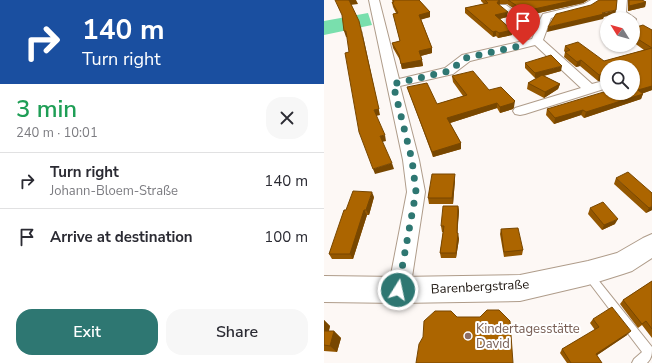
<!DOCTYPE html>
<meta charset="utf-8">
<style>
body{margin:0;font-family:"Nunito Sans",sans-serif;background:#f7f7f7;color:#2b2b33;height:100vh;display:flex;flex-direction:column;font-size:15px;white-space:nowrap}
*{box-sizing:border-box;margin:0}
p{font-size:13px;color:#7c7c81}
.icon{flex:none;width:22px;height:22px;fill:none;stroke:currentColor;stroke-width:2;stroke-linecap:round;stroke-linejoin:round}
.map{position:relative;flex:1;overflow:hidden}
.details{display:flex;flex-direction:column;background:#fff;width:324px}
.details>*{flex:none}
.top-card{background:#1a4fa0;color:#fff;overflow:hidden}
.needle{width:26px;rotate:307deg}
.controls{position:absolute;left:276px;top:12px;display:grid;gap:8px}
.controls a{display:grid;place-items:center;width:40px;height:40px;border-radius:50%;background:#fff;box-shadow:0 1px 3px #0004;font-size:20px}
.pin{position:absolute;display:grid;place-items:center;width:34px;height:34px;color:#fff;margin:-41px -17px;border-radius:50% 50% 50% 0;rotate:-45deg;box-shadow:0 0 4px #0007}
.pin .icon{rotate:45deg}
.me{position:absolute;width:44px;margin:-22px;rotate:10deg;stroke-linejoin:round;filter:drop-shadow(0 0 3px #0008)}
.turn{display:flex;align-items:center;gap:14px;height:84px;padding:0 16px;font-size:18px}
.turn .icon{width:52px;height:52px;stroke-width:2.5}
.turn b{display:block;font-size:28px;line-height:34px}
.round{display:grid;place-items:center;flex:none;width:42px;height:42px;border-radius:16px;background:#f7f7f7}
.headline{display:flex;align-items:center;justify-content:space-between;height:68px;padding:0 16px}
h1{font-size:24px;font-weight:600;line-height:30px;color:#1e9e55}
.button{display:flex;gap:8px;margin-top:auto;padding:8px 16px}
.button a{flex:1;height:46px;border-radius:16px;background:#2e7772;color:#fff;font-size:16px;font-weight:600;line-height:46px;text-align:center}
.button a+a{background:#f7f7f7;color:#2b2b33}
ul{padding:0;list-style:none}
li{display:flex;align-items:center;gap:12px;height:56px;padding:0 16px;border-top:1px solid #e1e1e2}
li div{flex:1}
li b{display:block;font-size:15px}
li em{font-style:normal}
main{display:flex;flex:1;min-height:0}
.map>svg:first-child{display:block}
.green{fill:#79dfad}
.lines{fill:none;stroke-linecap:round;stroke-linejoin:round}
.service-casing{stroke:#af9c8a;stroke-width:2}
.minor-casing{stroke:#af9c8a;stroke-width:2}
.tertiary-casing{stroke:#af9c8a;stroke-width:2}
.service{fill:#fff;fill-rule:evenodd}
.minor{fill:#fff;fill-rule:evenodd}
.tertiary{fill:#fff;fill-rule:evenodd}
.wall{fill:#945700}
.shaded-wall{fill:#784700}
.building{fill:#ac6500;stroke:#784700}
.route{stroke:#2e7772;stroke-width:7;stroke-dasharray:0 12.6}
.education-dot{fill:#8d6e63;stroke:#fff;stroke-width:1.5}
.labels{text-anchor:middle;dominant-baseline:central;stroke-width:4;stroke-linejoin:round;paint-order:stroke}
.near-street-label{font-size:13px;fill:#1d150f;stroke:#fff}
.near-education-label{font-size:13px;fill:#785e54;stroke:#fff;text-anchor:start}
</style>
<main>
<section class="details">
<div class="top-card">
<div class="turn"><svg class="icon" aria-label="right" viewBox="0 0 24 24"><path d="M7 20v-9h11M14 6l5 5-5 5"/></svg><div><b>140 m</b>Turn right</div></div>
</div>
<div class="headline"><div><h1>3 min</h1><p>240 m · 10:01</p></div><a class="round"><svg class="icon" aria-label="close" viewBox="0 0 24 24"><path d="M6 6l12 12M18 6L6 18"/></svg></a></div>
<ul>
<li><svg class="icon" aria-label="right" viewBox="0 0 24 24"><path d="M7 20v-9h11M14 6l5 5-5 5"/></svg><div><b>Turn right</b><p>Johann-Bloem-Straße</p></div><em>140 m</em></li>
<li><svg class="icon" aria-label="arrive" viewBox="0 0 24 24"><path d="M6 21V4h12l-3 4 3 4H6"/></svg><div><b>Arrive at destination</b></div><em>100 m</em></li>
</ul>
<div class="button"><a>Exit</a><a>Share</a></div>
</section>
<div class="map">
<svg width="328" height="363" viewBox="0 0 328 363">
<rect width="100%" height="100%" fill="#fdf8f5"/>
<path class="green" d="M44,13L48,25L0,35V21Z"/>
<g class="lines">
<g class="service-casing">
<path id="service" d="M264,269L267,271L328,347C328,354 328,358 323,363H308L310,359L318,352L261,277L259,274L261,271Z"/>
</g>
<g class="minor-casing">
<path id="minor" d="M45,0H55L75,79L121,68L138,55L208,39L213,28L197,26L176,9L174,7L176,5H182L204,21L215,22L219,14L260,4L267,0H279L266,8L227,18L219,40L268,84L283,80V88L201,114L196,115L191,114L189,111L191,108L257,88L211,45L146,61L129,74L76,86L95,160L101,192L86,290L83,297L75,300L67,297L64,290L83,192L79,160Z
M293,0H303L302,12L312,19L311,21L309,22V19C302,19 296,19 292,13Z"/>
</g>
<g class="tertiary-casing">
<path id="tertiary" d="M328,234V258L308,271L299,274L264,285L196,301L75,303L0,302V276L75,277L196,275L264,261L293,253L319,238Z"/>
</g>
<use href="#service" class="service"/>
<use href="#minor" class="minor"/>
<use href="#tertiary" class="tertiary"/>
</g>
<path class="wall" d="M68,0H95L106,12V17L97,19L108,48V53L97,56L99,66L78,69L76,60L69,48L68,43L76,41L69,14L72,13L69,7L68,2H69Z
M157,0H264L259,3L201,16L183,4H176L175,5L183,17L176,19L188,30V35L174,38L172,36L169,37L141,13V8L160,4L157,1Z
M304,0H318L322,2L321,7L304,11Z
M309,28L328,30V90L319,93L317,99L260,118L257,115L230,124L222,115L223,109L309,93L283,67V79L274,81L256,66L252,67L240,57L241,52L240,51L241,46L280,61L320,50L309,42Z
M201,63L237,71L220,76L236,84L234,89L220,98L203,89L204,83L213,78H211L201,68Z
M128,76L165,90L190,107L189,109L176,113L173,108L126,123L137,143V149L109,157L85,92L83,87L113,104L139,96L129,82Z
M292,178L328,210L322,213L290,184Z
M131,180L129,204H105L104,198Z
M50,197L45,215H43L29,259H8L5,254L22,210Z
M134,206L135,211L133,233L135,239L132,258H117L116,253L119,232H118L117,226Z
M266,208L291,224L278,230L264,214Z
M177,229L199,250L198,255L180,257L176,234Z
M328,281V338L318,325L314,328L296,304L299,300Z
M269,319L303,335L273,355L278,363H243L236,353L238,349L271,330L266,323Z
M0,320L6,326L5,331H10L17,338L13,352L0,351Z"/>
<path class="shaded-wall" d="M25,0H32L34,4L26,5Z
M175,0H176V4L173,8V3Z
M251,0H264L259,3L201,16V11Z
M322,2L321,7L304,11L305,6Z
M292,10L291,14L280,17L279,19L223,32L224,27Z
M106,12V17L96,20L95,15Z
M184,12L183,17L171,20V15Z
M37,26L56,115L52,116L50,110Z
M188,30V35L174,38L175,33Z
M20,31H22L24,37H22Z
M172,31V36L169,37V32Z
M108,48V53L96,56L95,51Z
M98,60L99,66L78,69L77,64Z
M257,60L256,66L252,67L253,62Z
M238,66L237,71L211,78V73Z
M283,74V79L274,81L275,75Z
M236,84L234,89L220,98L221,92Z
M328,86V90L312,96L314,90Z
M319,94L317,99L260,118L262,112Z
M191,101L190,107L189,109L176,113V107Z
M173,103V108L123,124V118Z
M259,110L257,115L230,124L231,118Z
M61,135L62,141L58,142L56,136Z
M137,143V149L109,157L108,152Z
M68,163L70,169L51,174L49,169Z
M131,174V180L129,204L128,198Z
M48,192L50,197L45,215L42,210Z
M134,206L135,211L133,239V233Z
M328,206V210L322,213L325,208Z
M40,210L43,215L29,259L26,254Z
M294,219L291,224L278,230L280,225Z
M134,233L135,239L132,258V253Z
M0,320L6,326L3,337L0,335Z
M10,331L17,338L13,352L6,346Z
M307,331L303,335L269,358L272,354Z"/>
<path class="building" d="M11,0H28H25L35,21L55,109L50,110L61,135L56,136L68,163L49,169L35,132L21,53L25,52L22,31H20L18,15Z
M69,0H95L106,12L95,15L108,48L95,51L98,60L77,64L75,55L68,43L76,41L69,14L74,13L68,2H70Z
M161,0H175L173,3L184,12L171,15L188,30L175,33L172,31L169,32L141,8L164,3Z
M184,0H251L201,11Z
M275,0H293L292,10L278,13L280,14L224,27L232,14L267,5Z
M305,0H318L322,2L305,6Z
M319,25L328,30V86L314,90L319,94L262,112L259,110L231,118L223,109L283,91V93H309V67H283V74L275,75L257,60L253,62L241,52L246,50L241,46L254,42L280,61L328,48L309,36V28Z
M227,55L238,66L211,73L201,63Z
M149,71L165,90L177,87L191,101L189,103L176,107L173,103L123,118L137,143L108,152L83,87L103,83L113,104L143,95L128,76Z
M218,75L236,84L221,92L204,83Z
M304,172L328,193V206L325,208L292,178Z
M108,174H131L128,198H104Z
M29,191L48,192L42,210H40L26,254H5L20,210H22Z
M279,202L294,219L280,225L266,208Z
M119,206H134L133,233H134L132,253H116L120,226H117Z
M194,228L199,250L180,252L177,229Z
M328,281V329L322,321L318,324L299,300Z
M288,307L307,331L272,354L278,363H247L238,349L275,327L269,319Z
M163,310H175L186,321L189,363H92L95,344L99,337L100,321L111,311H127L133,317H156Z
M0,331H10L6,346L0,345Z"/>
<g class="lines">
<path class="route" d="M74,290L92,192L88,160L69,84L125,71L142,58L199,45"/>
</g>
<circle class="education-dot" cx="144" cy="336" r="4"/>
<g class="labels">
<g class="near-street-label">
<text transform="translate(156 287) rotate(-3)">Barenbergstraße</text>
</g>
<g class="near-education-label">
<text x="152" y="329">Kindertagesstätte<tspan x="152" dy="15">David</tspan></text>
</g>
</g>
</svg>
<div class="controls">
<a><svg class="needle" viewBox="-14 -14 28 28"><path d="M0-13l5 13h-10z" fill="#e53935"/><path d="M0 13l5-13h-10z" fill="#7c7c81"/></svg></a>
<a><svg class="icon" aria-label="search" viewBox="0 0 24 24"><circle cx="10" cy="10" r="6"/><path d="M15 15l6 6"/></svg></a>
</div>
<div class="pin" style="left:199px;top:45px;background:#d93025"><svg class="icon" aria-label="arrive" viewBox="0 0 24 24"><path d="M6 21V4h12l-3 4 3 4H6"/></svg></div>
<svg class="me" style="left:74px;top:290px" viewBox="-20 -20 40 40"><circle r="17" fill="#2e7772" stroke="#fff" stroke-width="3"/><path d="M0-11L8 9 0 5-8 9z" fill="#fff"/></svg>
</div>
</main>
